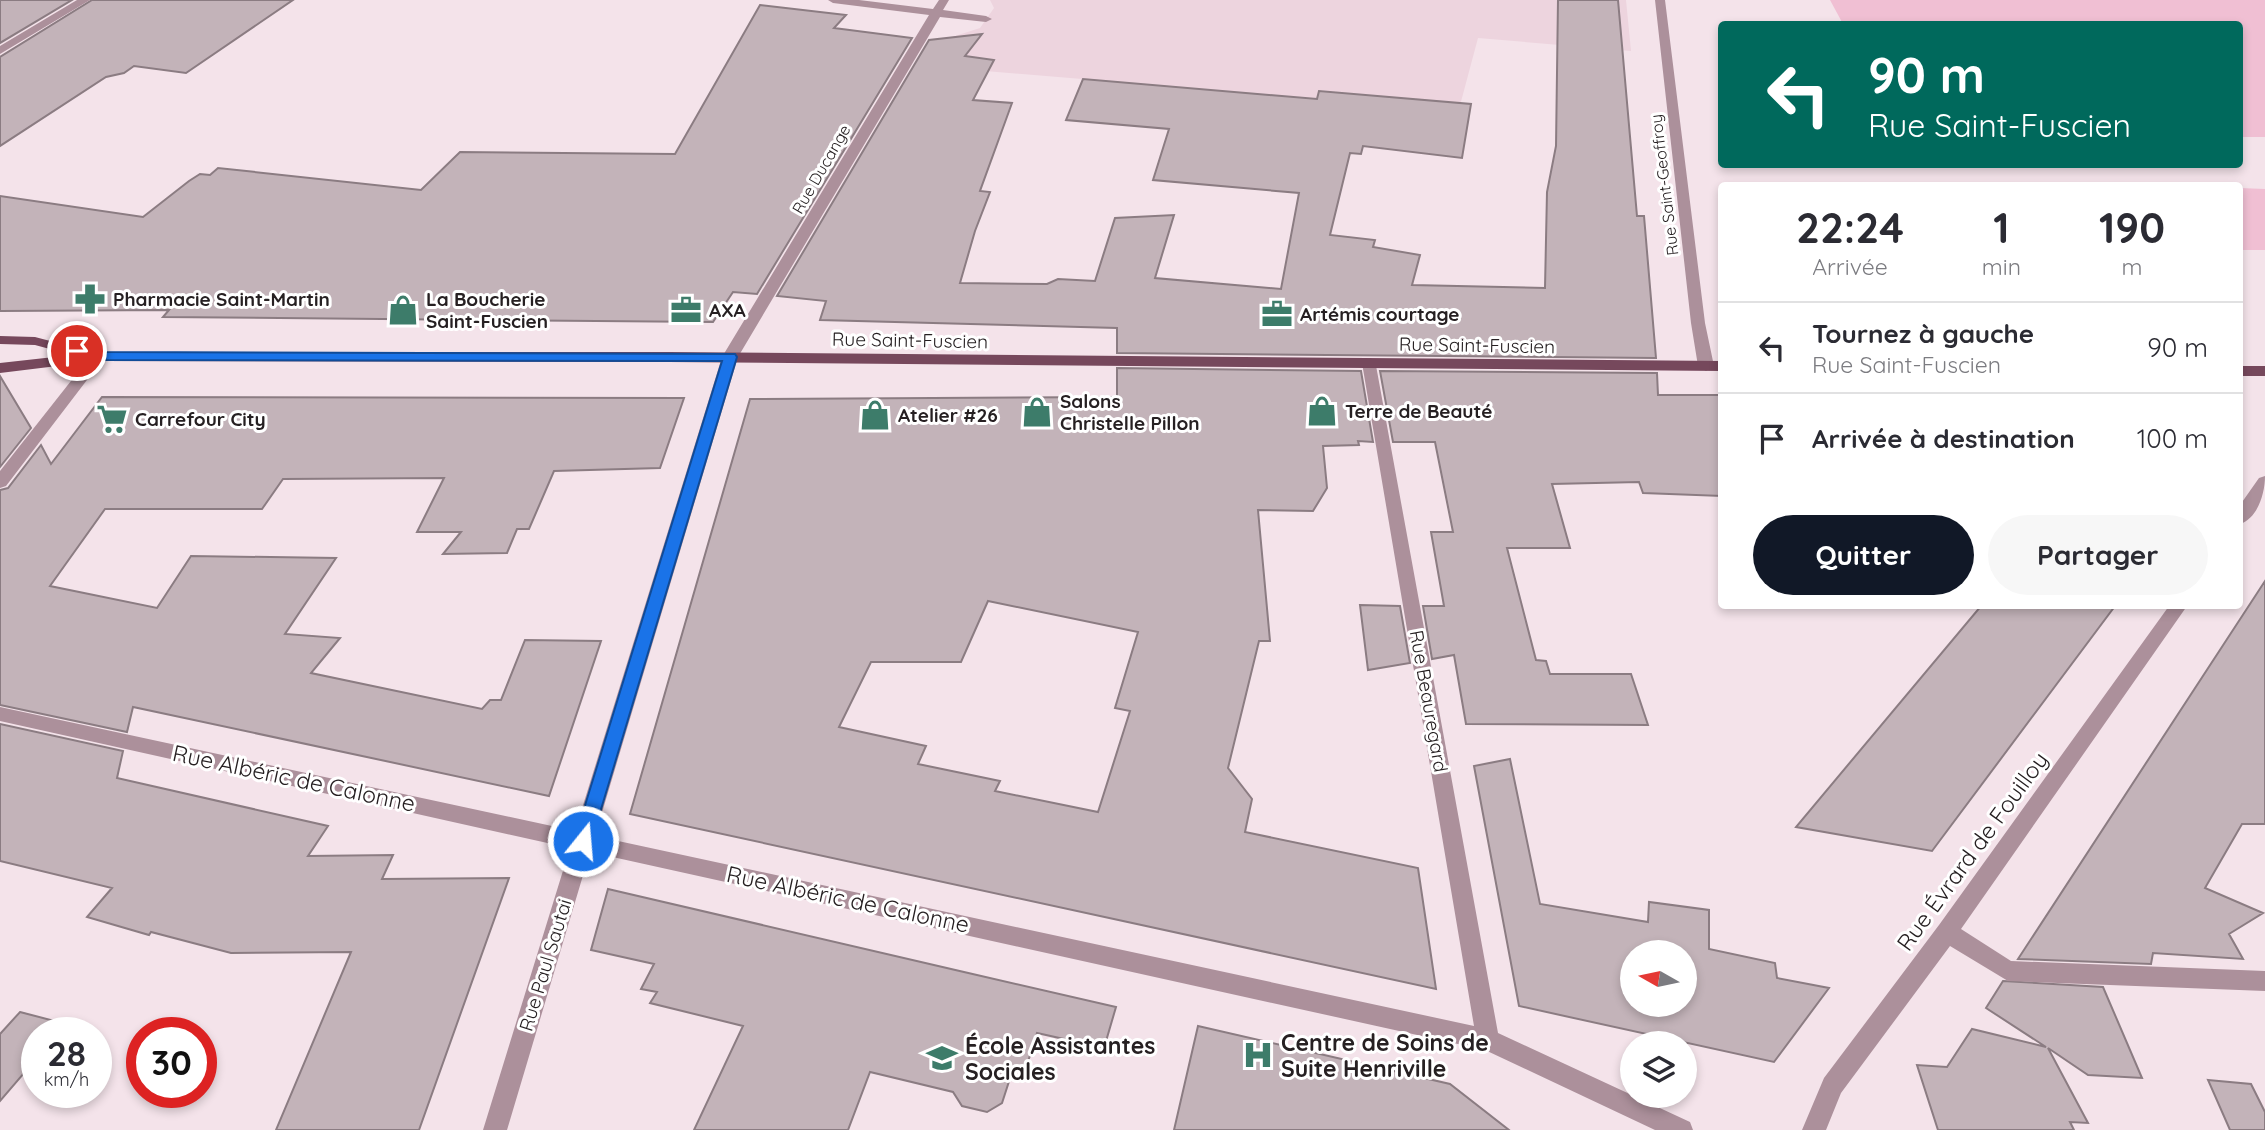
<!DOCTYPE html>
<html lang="fr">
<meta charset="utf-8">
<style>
body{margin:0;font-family:Quicksand,sans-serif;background:#f7f7f7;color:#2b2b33;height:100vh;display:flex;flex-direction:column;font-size:26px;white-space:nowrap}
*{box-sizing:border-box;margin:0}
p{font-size:23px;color:#7c7c81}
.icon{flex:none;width:38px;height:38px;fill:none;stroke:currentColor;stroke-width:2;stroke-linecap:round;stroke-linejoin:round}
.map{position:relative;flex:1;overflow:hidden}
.details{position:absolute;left:1718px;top:182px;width:525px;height:427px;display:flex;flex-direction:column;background:#fff;border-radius:7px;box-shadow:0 4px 10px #0003}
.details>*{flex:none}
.top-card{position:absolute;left:1718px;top:21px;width:525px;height:147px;border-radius:7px;box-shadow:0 4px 10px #0003;background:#00695c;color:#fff;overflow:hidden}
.needle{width:46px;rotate:279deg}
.controls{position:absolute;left:1620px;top:940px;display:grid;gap:14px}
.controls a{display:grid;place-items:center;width:77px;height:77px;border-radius:50%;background:#fff;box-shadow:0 4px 10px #0003;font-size:35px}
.speed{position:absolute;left:21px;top:1017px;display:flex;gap:14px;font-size:35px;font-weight:700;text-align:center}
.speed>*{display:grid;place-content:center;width:91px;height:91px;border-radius:50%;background:#fff;box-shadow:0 4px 10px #0003;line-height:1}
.speed small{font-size:18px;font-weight:400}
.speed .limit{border:10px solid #d22;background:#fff;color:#111}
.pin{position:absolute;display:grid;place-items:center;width:60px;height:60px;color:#fff;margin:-30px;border:4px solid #fff;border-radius:50%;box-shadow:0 2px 7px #0007}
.me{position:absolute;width:77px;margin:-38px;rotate:17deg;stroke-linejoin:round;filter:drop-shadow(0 0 5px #0008)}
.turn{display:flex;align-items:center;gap:24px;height:147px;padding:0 35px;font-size:32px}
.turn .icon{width:91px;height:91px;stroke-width:2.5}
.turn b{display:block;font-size:49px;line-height:60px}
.eta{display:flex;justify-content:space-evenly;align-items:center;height:119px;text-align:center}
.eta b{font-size:42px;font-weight:800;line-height:49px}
.button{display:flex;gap:14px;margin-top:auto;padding:14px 35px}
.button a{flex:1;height:80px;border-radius:42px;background:#111827;color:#fff;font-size:28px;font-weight:800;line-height:80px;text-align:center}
.button a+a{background:#f7f7f7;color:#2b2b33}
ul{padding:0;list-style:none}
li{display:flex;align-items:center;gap:21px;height:91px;padding:0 35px;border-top:2px solid #e1e1e2}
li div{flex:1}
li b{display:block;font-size:26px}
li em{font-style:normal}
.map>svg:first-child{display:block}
.built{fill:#edd4de}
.green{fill:#f0bfd3}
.building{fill:#c3b3b9;stroke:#8b7c82;stroke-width:2;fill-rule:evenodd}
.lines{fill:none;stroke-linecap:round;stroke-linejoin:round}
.minor{fill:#ac909b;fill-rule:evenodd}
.major{fill:#76485c;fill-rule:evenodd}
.route{fill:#1a73e8;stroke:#114b97;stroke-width:2}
.labels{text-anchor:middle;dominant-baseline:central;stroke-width:6;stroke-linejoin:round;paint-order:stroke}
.far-street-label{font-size:16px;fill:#262022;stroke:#fff}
.poi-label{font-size:19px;font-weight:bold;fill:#262022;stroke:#fff;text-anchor:start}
.street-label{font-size:19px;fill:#262022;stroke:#fff}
.near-street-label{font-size:23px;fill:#262022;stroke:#fff}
.near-poi-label{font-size:23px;font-weight:bold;fill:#262022;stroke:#fff;text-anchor:start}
</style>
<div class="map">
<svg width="2265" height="1130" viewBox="0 0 2265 1130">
<rect width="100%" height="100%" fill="#f4e3ea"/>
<path class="built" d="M990,0H1626L1631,51L1478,38L1447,154L1352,145L1348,162L1240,152L1244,136L1066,120L1082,79L925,66L949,38L980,28L994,8Z"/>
<path class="green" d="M1830,0H2265V137H2240V24H1843Z
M2240,188L2265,189V250H2240Z"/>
<path class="building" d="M0,0H72L0,43Z
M92,0H293L186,73L134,66L124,73L106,77L0,146V57Z
M1558,0H1618L1637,216H1644L1656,358L1117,353V328L820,320L826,301L777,296L929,40L982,34L965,56L994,60L973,100L1012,103L980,191L990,192L975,231L960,283L1047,284L1058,279L1095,281L1115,218L1174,215L1155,278L1281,289L1299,193L1153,180L1169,129L1066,120L1083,79L1317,99L1319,91L1471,104L1462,158L1363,146L1361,154L1350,153L1330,235L1375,240L1373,247L1420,255L1412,285L1545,288L1547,192L1556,146Z
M760,5L846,15L834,28L912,38L757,294L733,292L713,322L163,317L169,310L0,311V196L143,217L189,181L200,174L210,175L218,168L421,190L460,152L675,154Z
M1117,368L1361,371L1373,442L1358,441L1359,445L1323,446L1327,488L1313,511L1258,510L1270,641H1259L1228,768L1252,799L1245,832L1418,868L1436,989L630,814L750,399L1117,397ZM988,601L1138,632L1115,708L1130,711L1098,812L995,791L1000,781L918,764L926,746L839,727L871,662H961Z
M1380,371L1657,373L1658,395H1722V496L1643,493L1639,482L1552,484L1570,548H1507L1536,660L1546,661L1550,674H1631L1648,725L1466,724L1454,655L1432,659L1423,606H1444L1431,532H1453L1435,442H1393Z
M0,376L31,428L0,467Z
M102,397L684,398L660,468L554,471L529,529H517L507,553L443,554L461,532H417L444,478L283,479L262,509H105L50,586L157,608L191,556L336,558L285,634L340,638L311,673L482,709L490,700H501L525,640L601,641L549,796L133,707L127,732L0,705V490L8,488L41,445L51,464Z
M2265,581V824H2242L2205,888L2263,913L2229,934L2243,959L2153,953L2151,964L2018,959Z
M1360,605L1400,606L1410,663L1368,670Z
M1981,606H2115L1932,851L1796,827Z
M0,724L123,751L117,778L328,826L308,856L393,855L382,879L509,878L419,1130H276L351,952L231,953L151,932L149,935L87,917L112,888L0,861Z
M1510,759L1540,904L1648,922L1649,902L1709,910V949L1775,963L1777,978L1829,988L1774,1062L1519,1006L1474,766ZM1633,952H1685V1004H1633Z
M608,889L964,972L1116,1007L1104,1048L1037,1033L1026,1068L1014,1066L1002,1103L987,1112L962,1106L953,1092L870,1072L848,1130H694L743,1026L650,1003L657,992L641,989L654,964L591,950Z
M2003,981L2103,987L2142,1078L2088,1075L2048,1048L2088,1123L2070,1122L2074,1130H1938L1917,1065L1947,1067L1972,1029L2046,1047L1986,1008Z
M20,1012L66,1024L58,1032H37V1058L0,1101V1034Z
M1198,1026L1450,1084L1509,1130H1174Z
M2208,1080L2251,1084L2265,1112V1130H2230Z"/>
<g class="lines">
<path class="minor" d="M77,0H90L0,54V46Z
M828,0H859L933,9L939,0H949L943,10L986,16L992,19L986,22L940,17L738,357L595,836L1474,1026L1362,363L1370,358L1375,360L1498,1033L1690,1122L1693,1130H1655L1485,1050L590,852L507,1130H483L570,848L0,721V707L575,831L722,357L929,15L833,3Z
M1655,0H1665L1705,323L1714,366L1706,371L1698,366L1691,323Z
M98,351L106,356L103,359L6,486L0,488V471L93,353Z
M2265,476C2265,493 2258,518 2240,524V505L2259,478Z
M2169,606H2187L1961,929L2011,961L2265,971V991L2008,981L1950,946L1841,1093L1826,1130H1802L1824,1078L1939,925Z"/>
<path class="major" d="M0,336L35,337L92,352H669L1722,361V371L669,362L98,361L0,373V363L72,355L35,345L0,344Z
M2240,366H2265V376H2240Z"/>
</g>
<path class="route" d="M77,347L98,352L735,354L737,357L590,846L583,848L577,846L574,841L722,361L98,360L72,354L70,351Z"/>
<defs>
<g id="pharmacy-bare" transform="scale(2.415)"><path d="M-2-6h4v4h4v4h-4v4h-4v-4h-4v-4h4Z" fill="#3d7c6a" stroke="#fff" stroke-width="2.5" paint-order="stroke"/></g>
<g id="shop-bare" transform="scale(2.415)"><path d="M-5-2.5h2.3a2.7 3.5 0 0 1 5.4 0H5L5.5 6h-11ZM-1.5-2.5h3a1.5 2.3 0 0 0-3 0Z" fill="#3d7c6a" stroke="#fff" stroke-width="2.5" paint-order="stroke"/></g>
<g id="office-bare" transform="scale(2.415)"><path d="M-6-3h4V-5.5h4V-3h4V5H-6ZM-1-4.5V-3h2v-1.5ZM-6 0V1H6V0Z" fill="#3d7c6a" stroke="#fff" stroke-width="2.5" paint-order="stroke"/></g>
<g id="supermarket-bare" transform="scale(2.415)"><path d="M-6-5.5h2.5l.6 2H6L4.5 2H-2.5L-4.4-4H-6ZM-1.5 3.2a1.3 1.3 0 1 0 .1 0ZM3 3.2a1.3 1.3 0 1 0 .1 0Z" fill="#3d7c6a" stroke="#fff" stroke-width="2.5" paint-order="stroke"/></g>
<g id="hospital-bare" transform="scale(2.415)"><path d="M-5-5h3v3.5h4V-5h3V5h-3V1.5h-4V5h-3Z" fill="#3d7c6a" stroke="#fff" stroke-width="2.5" paint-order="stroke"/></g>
<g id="university-bare" transform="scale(2.415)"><path d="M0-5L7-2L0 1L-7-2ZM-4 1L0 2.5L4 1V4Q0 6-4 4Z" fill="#3d7c6a" stroke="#fff" stroke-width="2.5" paint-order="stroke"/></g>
</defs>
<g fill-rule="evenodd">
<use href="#pharmacy-bare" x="90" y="299"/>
<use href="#shop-bare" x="403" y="310"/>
<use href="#office-bare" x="686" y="310"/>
<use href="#office-bare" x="1277" y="314"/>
<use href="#shop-bare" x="1322" y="411"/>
<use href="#shop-bare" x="1037" y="412"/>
<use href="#shop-bare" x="875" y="415"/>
<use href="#supermarket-bare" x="112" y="419"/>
<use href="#hospital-bare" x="1258" y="1055"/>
<use href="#university-bare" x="942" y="1058"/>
</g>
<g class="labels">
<g class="far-street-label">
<text transform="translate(821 169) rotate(-60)">Rue Ducange</text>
<text transform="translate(1664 185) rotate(-97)">Rue Saint-Geoffroy</text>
</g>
<g class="poi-label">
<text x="113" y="299">Pharmacie Saint-Martin</text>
<text x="426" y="299">La Boucherie<tspan x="426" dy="22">Saint-Fuscien</tspan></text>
<text x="709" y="310">AXA</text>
<text x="1300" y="314">Artémis courtage</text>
<text x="1060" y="401">Salons<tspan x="1060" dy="22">Christelle Pillon</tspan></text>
<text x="1345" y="411">Terre de Beauté</text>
<text x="898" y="415">Atelier #26</text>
<text x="135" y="419">Carrefour City</text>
</g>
<g class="street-label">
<text transform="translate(910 340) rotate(1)">Rue Saint-Fuscien</text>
<text transform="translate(1477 345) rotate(1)">Rue Saint-Fuscien</text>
<text transform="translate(1429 701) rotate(80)">Rue Beauregard</text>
<text transform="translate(545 965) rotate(-73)">Rue Paul Sautai</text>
</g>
<g class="near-street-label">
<text transform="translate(294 778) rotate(12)">Rue Albéric de Calonne</text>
<text transform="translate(1972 851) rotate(-54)">Rue Évrard de Fouilloy</text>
<text transform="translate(848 899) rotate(12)">Rue Albéric de Calonne</text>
</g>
<g class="near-poi-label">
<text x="1281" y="1042">Centre de Soins de<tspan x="1281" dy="26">Suite Henriville</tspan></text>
<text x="965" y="1045">École Assistantes<tspan x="965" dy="26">Sociales</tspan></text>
</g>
</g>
</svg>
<div class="controls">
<a><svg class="needle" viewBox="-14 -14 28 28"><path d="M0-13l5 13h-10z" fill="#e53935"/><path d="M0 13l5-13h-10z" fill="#7c7c81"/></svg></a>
<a><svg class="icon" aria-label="layers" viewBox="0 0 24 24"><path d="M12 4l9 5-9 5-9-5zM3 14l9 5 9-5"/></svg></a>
</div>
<div class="speed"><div>28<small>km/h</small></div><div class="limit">30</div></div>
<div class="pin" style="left:77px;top:351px;background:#d93025"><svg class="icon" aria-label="arrive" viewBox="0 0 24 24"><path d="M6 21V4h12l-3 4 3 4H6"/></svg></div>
<svg class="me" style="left:583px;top:841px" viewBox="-20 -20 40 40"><circle r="17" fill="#1a73e8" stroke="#fff" stroke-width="3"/><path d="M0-11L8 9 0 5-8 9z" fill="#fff"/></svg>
<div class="top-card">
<div class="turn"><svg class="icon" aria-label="left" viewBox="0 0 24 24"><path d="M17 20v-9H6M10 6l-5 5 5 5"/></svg><div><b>90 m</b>Rue Saint-Fuscien</div></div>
</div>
<section class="details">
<div class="eta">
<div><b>22:24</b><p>Arrivée</p></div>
<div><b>1</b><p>min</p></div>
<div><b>190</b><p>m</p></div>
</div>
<ul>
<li><svg class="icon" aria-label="left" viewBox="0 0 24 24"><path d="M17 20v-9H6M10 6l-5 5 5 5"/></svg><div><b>Tournez à gauche</b><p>Rue Saint-Fuscien</p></div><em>90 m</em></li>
<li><svg class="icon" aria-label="arrive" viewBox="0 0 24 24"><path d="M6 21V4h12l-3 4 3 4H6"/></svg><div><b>Arrivée à destination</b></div><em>100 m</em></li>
</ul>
<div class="button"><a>Quitter</a><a>Partager</a></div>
</section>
</div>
